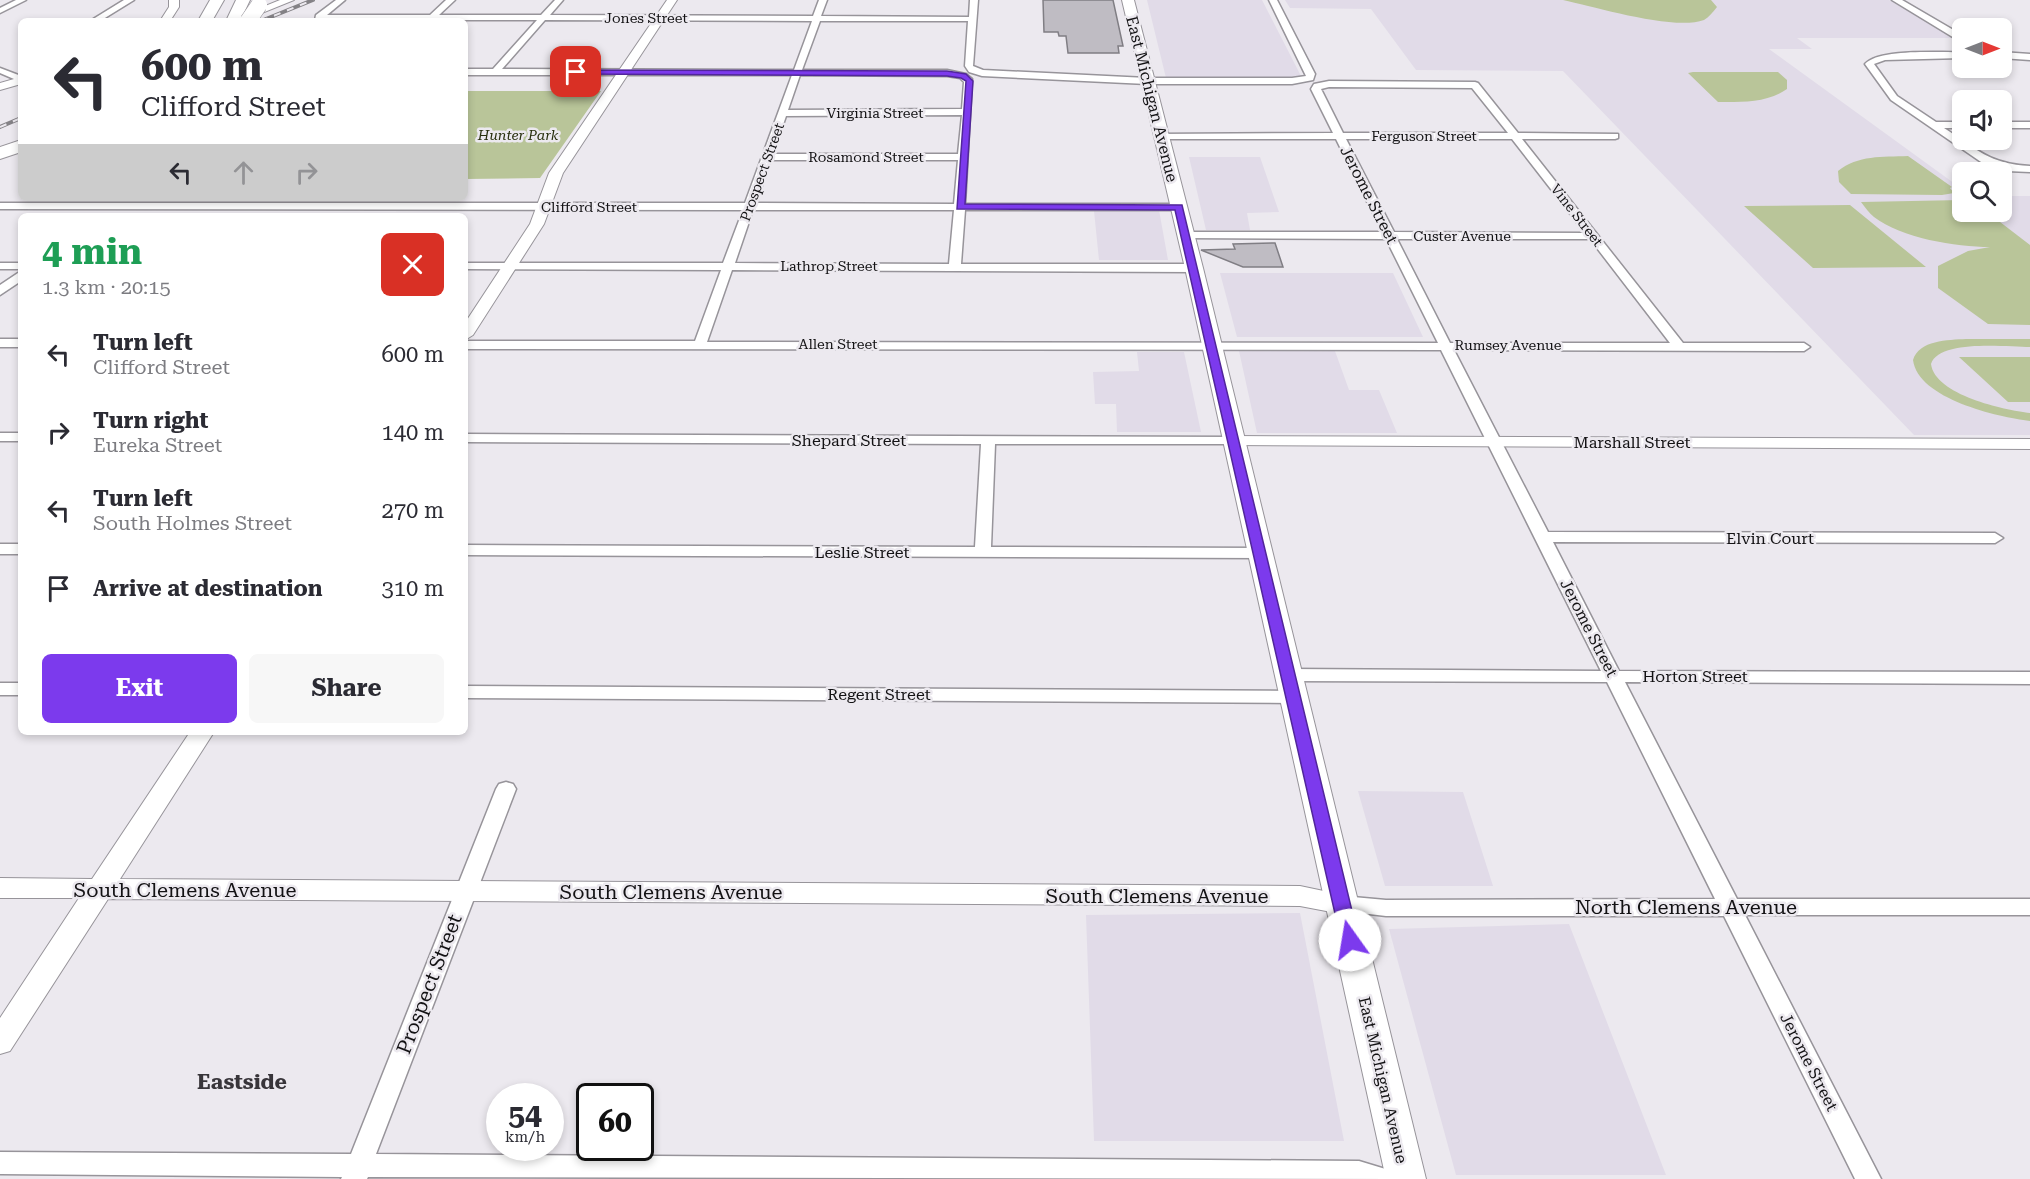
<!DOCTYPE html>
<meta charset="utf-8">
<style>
body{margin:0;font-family:"Roboto Serif",serif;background:#f7f7f7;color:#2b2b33;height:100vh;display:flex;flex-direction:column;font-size:22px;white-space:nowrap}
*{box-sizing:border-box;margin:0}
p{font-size:20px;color:#7c7c81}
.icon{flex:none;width:33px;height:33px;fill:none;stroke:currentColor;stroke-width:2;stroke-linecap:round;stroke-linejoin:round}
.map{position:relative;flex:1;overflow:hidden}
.sheet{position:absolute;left:18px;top:213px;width:450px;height:522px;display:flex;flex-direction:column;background:#fff;border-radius:9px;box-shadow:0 3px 9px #0003}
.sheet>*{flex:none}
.banner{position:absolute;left:18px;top:18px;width:450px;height:183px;border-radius:9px;box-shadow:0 3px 9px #0003;background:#fff;color:#2b2b33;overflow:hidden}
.needle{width:39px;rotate:90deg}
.tools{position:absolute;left:1952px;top:18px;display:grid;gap:12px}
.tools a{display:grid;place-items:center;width:60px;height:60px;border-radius:9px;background:#fff;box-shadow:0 3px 9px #0003;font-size:30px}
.speed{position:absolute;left:486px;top:1083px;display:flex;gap:12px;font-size:30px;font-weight:700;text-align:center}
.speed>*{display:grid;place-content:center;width:78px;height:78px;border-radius:50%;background:#fff;box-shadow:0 3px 9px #0003;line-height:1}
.speed small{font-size:15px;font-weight:400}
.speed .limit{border:3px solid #111;border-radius:9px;background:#fff;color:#111}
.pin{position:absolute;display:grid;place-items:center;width:51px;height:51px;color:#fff;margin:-26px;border-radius:12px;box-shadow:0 3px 9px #0006}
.me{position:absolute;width:66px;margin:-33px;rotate:347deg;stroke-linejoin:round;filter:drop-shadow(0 0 4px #0008)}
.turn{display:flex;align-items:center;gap:21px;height:126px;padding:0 24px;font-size:27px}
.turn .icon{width:78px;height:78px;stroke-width:2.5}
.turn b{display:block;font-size:42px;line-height:51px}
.lanes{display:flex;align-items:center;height:57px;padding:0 24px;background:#0003;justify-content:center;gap:30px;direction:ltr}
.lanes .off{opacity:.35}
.round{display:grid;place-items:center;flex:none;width:63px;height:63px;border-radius:9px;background:#f7f7f7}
.head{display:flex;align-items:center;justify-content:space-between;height:102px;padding:0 24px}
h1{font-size:36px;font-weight:700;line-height:45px;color:#1e9e55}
.action{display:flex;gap:12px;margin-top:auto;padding:12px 24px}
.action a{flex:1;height:69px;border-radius:9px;background:#7c3aed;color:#fff;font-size:24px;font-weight:700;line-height:69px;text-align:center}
.action a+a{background:#f7f7f7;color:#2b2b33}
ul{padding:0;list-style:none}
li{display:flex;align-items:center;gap:18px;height:78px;padding:0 24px}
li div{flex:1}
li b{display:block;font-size:22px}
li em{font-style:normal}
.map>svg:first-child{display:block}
.built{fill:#e1dbe8}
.green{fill:#b9c599}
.building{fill:#bfbcc3;stroke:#807e84;stroke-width:1.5}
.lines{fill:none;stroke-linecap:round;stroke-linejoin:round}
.minor-casing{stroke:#97949a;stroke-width:3}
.tertiary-casing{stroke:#97949a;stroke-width:2}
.primary-casing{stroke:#97949a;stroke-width:2}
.motorway-casing{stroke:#97949a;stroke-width:2}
.minor{fill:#fff;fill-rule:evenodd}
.tertiary{fill:#fff;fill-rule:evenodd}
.primary{fill:#fff;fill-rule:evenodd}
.motorway{fill:#fff;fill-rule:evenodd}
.rail-casing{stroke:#848286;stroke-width:4}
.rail{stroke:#ece9ef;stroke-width:2;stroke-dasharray:7;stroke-linecap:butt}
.motorway-bridge-casing{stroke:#97949a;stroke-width:17;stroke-linecap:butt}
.motorway-bridge{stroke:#fff;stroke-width:16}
.route{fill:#7c3aed;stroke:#51269a;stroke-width:1.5}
.labels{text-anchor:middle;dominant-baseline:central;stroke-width:5;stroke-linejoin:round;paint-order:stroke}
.far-street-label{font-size:14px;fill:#131214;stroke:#ece9ef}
.far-park-label{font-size:14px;font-style:italic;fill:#272e0c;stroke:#ece9ef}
.street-label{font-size:16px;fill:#131214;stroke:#ece9ef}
.near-street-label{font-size:20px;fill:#131214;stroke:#ece9ef}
.near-neighbourhood-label{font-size:21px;font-weight:bold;fill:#38353a;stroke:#ece9ef}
</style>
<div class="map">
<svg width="2030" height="1179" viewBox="0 0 2030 1179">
<rect width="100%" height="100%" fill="#ece9ef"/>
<path class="built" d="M1147,0H1262L1302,78H1166Z
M1285,0H1889L1954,38H1797L1812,49H1769L1962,189V212H2001V196H2030V435H1914L1563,71L1416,70L1371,9L1290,8Z
M1189,157H1260L1279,212L1247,213L1250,230H1206Z
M1159,210L1168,260H1099L1094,211Z
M1220,273H1393L1423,337H1237Z
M1239,351H1335L1349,390H1379L1397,433H1257Z
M1137,352H1184L1201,432H1117L1116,404H1095L1093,372L1139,371Z
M1358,791L1463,792L1493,886H1385Z
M1300,913L1344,1141H1094L1086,915Z
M1569,924L1666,1175H1456L1389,929Z"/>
<path class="green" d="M1563,0H1711L1717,7C1713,12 1709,17 1704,20C1674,31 1596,7 1563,0Z
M1693,72H1778L1787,80V89C1767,103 1742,102 1718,102L1688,73Z
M465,91H601L540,178L465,179Z
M1908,156L1952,187L1950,188L1954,193L1942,195L1851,194L1839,182L1838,171C1858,155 1882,157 1908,156Z
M1962,200V212H1987L2030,245V325L1988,324L1938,288V266L1968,251L1990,247C1956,247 1901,238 1874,217C1869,213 1865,207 1861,202Z
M1850,205L1926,267L1813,268L1744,206Z
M1966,339H2030V347C2007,347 1939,339 1931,364C1935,395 2004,410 2030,413V421C1998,417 1918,399 1913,360C1919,340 1948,340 1966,339Z
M1959,357H2030V402H2008Z"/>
<path class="building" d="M1043,0H1113L1123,46H1118L1119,53H1068L1066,36H1059L1058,32H1044Z
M1275,243L1283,267H1243L1201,250L1235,249L1233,244Z"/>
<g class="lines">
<g class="minor-casing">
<path id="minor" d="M16,0H26L0,13V8Z
M124,0H134L100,21H90Z
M336,0H345L327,15H430L446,0H455L439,15H541L555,0H563L550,15L813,16L819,0H827L821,16L969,17L970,0H978L973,66L983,70L1147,78H1292L1306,76L1269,0H1277L1315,74L1313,80L1292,84H1147L982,76L969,72L965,66L968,21H820L802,70H947L966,74L972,79L965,204H1179L1184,207L1179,210H965L961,264H1194L1200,268L1194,272L732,270L707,342L1438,343L1386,239L1185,238L1179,235L1185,232H1382L1336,139H1161L1156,136L1158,134L1333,133L1311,89L1314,84L1329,81L1475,82L1478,83L1518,133L1618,134V138L1615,139H1522L1683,343H1804L1810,347L1804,351L1454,350L1548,532L1995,533L2003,538L1995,543L1553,542L1619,671L2030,672V684L1625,682L1737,899H2030V915H1745L1881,1179H1855L1724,916H1386L1335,910L1331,904L1335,898L1342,896L1386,900L1715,899L1607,682L1288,681L1282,679L1279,675L1282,671L1288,669L1601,671L1441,350L465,349V341H695L721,270L465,269V263H723L743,210L0,209V203H745L792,75H465V69H493L537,20H315L316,15ZM545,20L812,21L794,70L502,69ZM800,75L947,76L960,78L964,82L962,109L788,110ZM1329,87L1472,88L1508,133H1343L1321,89ZM962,115L958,154H773L786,116ZM1346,139H1512L1585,233L1394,232ZM771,160H958L954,204L756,203ZM753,210H954L949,264L735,263ZM1397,239H1590L1670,343H1450Z
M1892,0H1902L1962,35V39H1956Z
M1962,52V58L1885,60L1874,64L1897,96L1936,122H1962V128H1944C1976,149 1990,164 2030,166V172L2007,171L1984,164L1891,100L1865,64C1880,48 1939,53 1962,52Z
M2001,52L2030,54V60L2001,58Z
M0,68L21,76V82L0,73Z
M2001,122H2030V128H2001Z
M0,263H21V269H0Z
M21,271V281L0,295V285Z
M0,339H21V347H0Z
M0,433H21V441H0Z
M465,434L1234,437L1241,441L1239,444H995L991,547L1260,548L1268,553L1260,558L465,555V545L975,547L981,444L465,442Z
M0,544H21V554H0Z
M0,683H21V695H0Z
M465,686L1293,691L1299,693L1302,697L1299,701L1293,703L465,698Z
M506,782L513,784L516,789L376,1154L1359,1161L1392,1171L1396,1179L368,1177L367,1179H341L342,1177L0,1174V1152L351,1154L496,789L499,784Z"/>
</g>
<g class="tertiary-casing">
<path id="tertiary" d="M169,0H179V7L170,21H160L169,7Z
M280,0H294L242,21H228Z
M667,0H677L563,173L544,224L473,335L465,340V323L530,224L549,173Z
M21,77V84L0,90V83Z
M1234,436L2030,439V449L1228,445L1225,441L1228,437Z
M190,732H214L120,879L1300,886L1352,897L1355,904L1352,911L1342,914L1300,906L108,899L10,1051L0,1054V1018L79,898H0V878L92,879Z"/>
</g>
<g class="primary-casing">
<path id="primary" d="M1122,0H1134L1203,268L1426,1179H1386L1185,268Z"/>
</g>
<g class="motorway-casing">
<path id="motorway" d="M210,0H224L212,21H198Z
M236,0H250L240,21H226Z
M21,140V152L0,159V147Z"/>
</g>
<use href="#minor" class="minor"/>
<use href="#tertiary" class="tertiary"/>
<use href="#primary" class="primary"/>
<use href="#motorway" class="motorway"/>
<g class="rail-casing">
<path id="rail" d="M261,21L313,0
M0,127L21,118"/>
</g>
<use href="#rail" class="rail"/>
<g class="motorway-bridge-casing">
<path id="motorway-bridge" d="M248,21L259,5"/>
</g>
<use href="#motorway-bridge" class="motorway-bridge"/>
</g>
<path class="route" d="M576,70L947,71L966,74L973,81L965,204L1182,205L1359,940L1357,945L1350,947L1344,945L1341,940L1175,210L957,209L966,81L961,78L947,76L574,74Z"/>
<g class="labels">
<g class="far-street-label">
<text x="646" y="18">Jones Street</text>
<text x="875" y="113">Virginia Street</text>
<text x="1424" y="136">Ferguson Street</text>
<text x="866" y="157">Rosamond Street</text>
<text transform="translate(762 172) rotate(-70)">Prospect Street</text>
<text x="589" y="207">Clifford Street</text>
<text transform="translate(1577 215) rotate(52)">Vine Street</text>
<text x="1462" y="236">Custer Avenue</text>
<text x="829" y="266">Lathrop Street</text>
<text x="838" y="344">Allen Street</text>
<text x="1508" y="345">Rumsey Avenue</text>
</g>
<g class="far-park-label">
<text x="518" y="135">Hunter Park</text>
</g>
<g class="street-label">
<text transform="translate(1152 99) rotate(76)">East Michigan Avenue</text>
<text transform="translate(1369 195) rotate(63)">Jerome Street</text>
<text x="849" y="440">Shepard Street</text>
<text x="1632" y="442">Marshall Street</text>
<text x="1770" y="538">Elvin Court</text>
<text x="862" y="552">Leslie Street</text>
<text transform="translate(1589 628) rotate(63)">Jerome Street</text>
<text x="1695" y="676">Horton Street</text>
<text x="879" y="694">Regent Street</text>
<text transform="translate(1809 1062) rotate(63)">Jerome Street</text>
<text transform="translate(1383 1080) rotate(77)">East Michigan Avenue</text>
</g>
<g class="near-street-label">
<text x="185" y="890">South Clemens Avenue</text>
<text x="671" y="892">South Clemens Avenue</text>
<text x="1157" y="896">South Clemens Avenue</text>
<text x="1686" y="907">North Clemens Avenue</text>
<text transform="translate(429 984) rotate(-69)">Prospect Street</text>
</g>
<g class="near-neighbourhood-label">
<text x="242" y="1082">Eastside</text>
</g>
</g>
</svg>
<div class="tools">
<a><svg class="needle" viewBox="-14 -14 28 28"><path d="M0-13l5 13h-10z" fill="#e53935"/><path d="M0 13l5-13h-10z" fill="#7c7c81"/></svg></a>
<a><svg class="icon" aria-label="sound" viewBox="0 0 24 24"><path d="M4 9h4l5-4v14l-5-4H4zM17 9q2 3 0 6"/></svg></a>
<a><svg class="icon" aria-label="search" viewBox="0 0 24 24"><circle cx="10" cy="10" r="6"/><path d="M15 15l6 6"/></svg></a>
</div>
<div class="speed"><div>54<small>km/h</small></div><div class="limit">60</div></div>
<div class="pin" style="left:576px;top:72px;background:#d93025"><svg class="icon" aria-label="arrive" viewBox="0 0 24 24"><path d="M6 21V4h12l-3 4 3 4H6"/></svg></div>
<svg class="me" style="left:1350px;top:940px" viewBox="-20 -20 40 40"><circle r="19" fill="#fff"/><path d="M0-13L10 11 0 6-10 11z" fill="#7c3aed"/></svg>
<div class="banner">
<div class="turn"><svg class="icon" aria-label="left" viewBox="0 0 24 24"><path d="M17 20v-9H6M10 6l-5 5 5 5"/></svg><div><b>600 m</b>Clifford Street</div></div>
<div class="lanes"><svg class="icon" aria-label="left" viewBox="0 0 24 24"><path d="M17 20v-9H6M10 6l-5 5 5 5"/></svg><svg class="icon off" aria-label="ahead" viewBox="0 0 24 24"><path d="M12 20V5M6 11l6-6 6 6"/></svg><svg class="icon off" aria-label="right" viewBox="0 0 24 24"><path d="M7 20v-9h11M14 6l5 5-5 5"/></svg></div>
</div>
<section class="sheet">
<div class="head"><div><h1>4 min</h1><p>1.3 km · 20:15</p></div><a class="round" style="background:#d93025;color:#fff"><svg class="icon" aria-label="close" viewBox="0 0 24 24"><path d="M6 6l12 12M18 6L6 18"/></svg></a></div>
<ul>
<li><svg class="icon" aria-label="left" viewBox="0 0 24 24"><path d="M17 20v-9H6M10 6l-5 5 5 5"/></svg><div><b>Turn left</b><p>Clifford Street</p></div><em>600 m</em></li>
<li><svg class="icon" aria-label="right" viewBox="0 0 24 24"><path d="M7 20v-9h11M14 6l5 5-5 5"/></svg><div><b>Turn right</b><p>Eureka Street</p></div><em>140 m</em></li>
<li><svg class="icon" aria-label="left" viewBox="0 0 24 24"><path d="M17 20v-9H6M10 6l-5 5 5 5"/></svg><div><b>Turn left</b><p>South Holmes Street</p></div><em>270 m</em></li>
<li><svg class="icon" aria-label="arrive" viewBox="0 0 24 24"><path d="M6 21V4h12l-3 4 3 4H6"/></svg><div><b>Arrive at destination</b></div><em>310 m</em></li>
</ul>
<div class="action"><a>Exit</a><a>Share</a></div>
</section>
</div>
